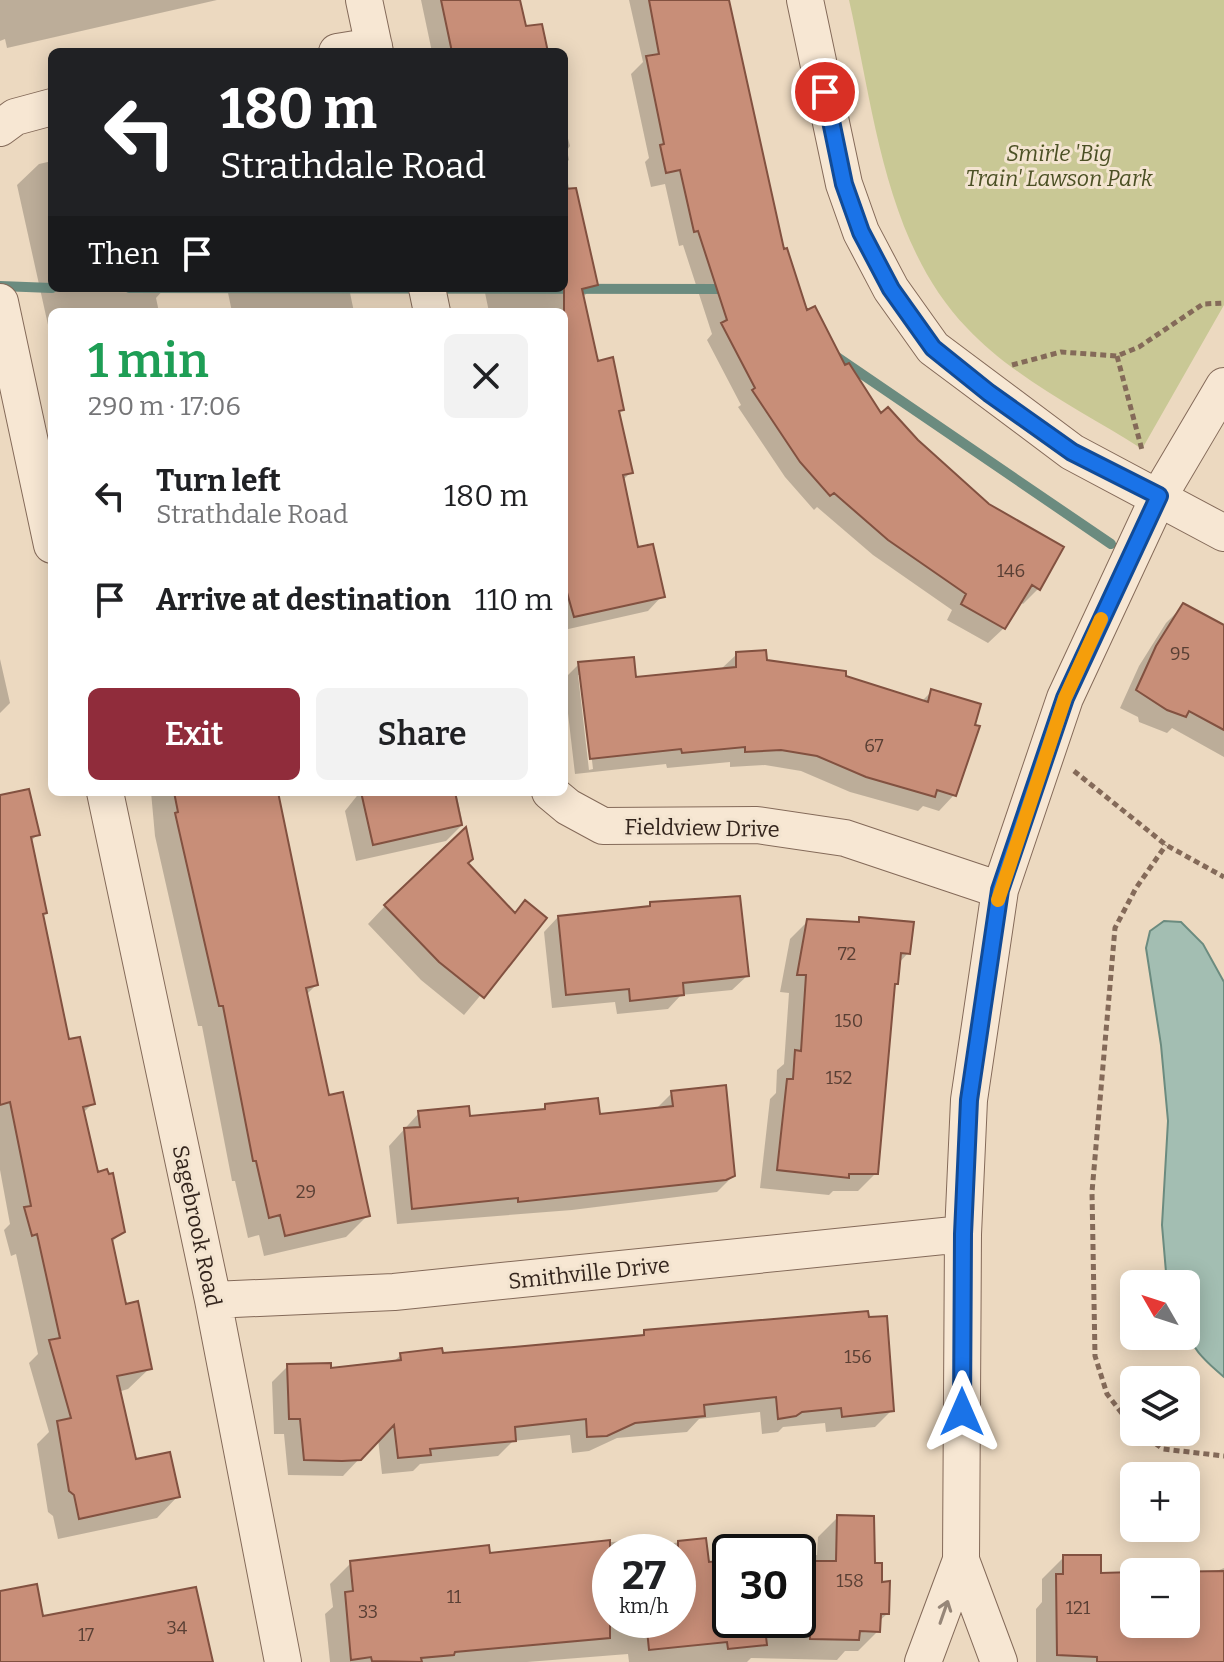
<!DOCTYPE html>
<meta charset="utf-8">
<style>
body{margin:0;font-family:Bitter,serif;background:#f2f2f2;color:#202124;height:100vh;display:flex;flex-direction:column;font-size:30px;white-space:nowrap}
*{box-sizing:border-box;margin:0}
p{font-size:26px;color:#757577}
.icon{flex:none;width:44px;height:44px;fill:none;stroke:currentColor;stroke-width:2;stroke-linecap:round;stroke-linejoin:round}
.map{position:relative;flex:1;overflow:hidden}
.sheet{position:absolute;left:48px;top:308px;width:520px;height:488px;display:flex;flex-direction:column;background:#fff;border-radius:12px;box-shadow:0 4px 20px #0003}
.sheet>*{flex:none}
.top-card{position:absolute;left:48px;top:48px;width:520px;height:244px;border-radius:12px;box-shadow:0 4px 20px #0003;background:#202124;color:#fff;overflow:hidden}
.needle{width:52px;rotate:309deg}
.controls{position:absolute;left:1120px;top:1270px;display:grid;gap:16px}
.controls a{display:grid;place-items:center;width:80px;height:80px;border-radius:12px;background:#fff;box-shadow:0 4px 20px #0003;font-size:40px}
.speed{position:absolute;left:592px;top:1534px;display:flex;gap:16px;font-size:40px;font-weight:700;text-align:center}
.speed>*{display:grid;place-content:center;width:104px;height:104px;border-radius:50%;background:#fff;box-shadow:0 4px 20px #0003;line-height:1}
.speed small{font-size:20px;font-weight:400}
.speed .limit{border:4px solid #111;border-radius:12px;background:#fff;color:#111}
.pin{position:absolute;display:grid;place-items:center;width:68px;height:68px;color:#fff;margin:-34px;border:4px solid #fff;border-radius:50%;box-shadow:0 2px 8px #0007}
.me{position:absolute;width:88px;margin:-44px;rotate:0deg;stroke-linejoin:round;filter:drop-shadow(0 0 6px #0008)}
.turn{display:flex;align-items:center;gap:28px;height:168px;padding:0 40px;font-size:36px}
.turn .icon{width:104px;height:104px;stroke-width:2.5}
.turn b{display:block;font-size:56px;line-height:68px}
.then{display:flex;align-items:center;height:76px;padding:0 40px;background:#0003;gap:16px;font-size:30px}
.round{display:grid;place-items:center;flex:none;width:84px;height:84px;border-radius:12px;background:#f2f2f2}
.summary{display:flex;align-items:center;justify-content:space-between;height:136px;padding:0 40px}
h1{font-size:48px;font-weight:600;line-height:60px;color:#1e9e55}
.button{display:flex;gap:16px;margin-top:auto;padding:16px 40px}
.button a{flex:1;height:92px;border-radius:12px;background:#902c3b;color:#fff;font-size:32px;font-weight:600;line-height:92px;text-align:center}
.button a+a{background:#f2f2f2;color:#202124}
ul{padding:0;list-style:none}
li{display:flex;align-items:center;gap:24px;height:104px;padding:0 40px}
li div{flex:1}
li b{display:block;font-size:30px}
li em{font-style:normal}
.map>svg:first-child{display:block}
.green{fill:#c9c895}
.water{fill:#a3beb2;stroke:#6b8b7f;stroke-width:2}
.shadow{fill:#0003;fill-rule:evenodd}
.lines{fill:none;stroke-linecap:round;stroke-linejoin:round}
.stream{stroke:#6b8b7f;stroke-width:10}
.building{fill:#c88e78;stroke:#825140;stroke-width:2}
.minor-casing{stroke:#846a59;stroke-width:38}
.path{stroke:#846a59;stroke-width:5;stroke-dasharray:6 4;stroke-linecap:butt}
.minor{stroke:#f7e7d3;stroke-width:36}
.oneway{stroke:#968678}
.route-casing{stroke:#114b97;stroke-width:20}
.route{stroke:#1a73e8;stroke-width:14}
.slow{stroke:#f59e0b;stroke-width:14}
.labels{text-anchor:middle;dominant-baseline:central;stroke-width:6;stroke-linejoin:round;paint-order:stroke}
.number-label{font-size:18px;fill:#593f34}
.park-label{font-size:22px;font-style:italic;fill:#4b5024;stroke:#f3e4d0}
.street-label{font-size:22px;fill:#34251d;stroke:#f3e4d0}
</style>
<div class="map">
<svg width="1224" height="1662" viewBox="0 0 1224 1662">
<rect width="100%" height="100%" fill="#ecd9c0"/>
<path class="green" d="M849,0H1224V305L1142,449C1084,412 1015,379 967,328C885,243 874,110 849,0Z"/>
<path class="water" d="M1164,921L1181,922L1203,944L1224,982V1377C1183,1343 1186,1334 1186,1284H1167L1162,1225L1168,1121L1161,1045L1146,948L1150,931Z"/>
<path class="shadow" d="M0,0H217L7,48L5,39L0,41Z
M421,0H519L530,50L545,52H432Z
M629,0H726L783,252L806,313L880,416L1039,588L1023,604L1020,602L1004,628L988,643L947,620L952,610L873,555L817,507L814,510L785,477L738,407L741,405L707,340L712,334L683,245L679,246L665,184L651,187L645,162L649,158L631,74L643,62Z
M564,123L570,146L567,150L569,160L564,164L579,236L595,285L582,298L596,363L622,409L617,414L630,473L622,481L637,550L662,596L648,611L564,630V312H489L484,288H564Z
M52,161V288H165L156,298L159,312H52V343L17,185L39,164Z
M227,288H349L354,312H232Z
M1183,606L1224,626V757L1172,728L1167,733L1139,722L1138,717L1120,708L1139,666L1166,623Z
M737,654L843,678L921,702L932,691L972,726L954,795L939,811L923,806L918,811L850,792L801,771L765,765L730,767V762L667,768L666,764L575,774L564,679L579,664L634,679L720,670ZM578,675H582L593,769L589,770Z
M0,659L10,703L0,713Z
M151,792H276L316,985L306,995L328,1098L367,1216L346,1237L264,1256L259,1235L248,1238L235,1181H232L202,1026H198L155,836Z
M360,792H456L463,824L446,841L356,861L345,811Z
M0,797L37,835L30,842L45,913L41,917L68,1042L93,1103L82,1114L96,1174L123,1231L111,1243L125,1307L150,1368L128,1389L118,1392L134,1462L178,1496L157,1518L58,1539L53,1516L48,1512L37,1444L49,1432L29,1363L38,1354L16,1254L11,1256L4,1230L10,1224L0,1170Z
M466,864L513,915L545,918L464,1015L421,980L368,924L385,906Z
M651,904L747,976L732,990L681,995L668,1009L617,1014L615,1002L552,1008L544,932L558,917L646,908Z
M860,919L908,953L898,964L892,987L876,1173L858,1191H833L829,1195L760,1188L770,1099L776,1093L777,1070L784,1064L789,993L780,992L790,939L808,921L856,923Z
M672,1093L733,1176L717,1192L572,1210L397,1224L389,1146L419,1113L468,1118L540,1111L546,1106L598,1116L656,1109Z
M645,1332L892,1410L875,1427L826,1432L825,1423L783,1427L778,1432L762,1434L760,1412L699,1419L687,1432L617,1438L589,1451L572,1453L570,1435L513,1441L498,1456L420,1464L413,1471L382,1474L378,1439L343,1476L288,1475L284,1434H274L272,1382L288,1366L330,1370L392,1363L401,1355H441L639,1337Z
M838,1517L873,1565L887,1614L878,1622V1631L858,1651H845L837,1660L751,1658L747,1662H629L628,1654L527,1662H330L325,1614L333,1607L330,1584L351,1563L488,1555L622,1541L623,1548L704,1540L707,1564L730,1563V1620H798V1557L817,1555L818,1537ZM610,1552H678V1620H610Z
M1064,1557L1099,1575L1134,1574V1624H1186V1573H1212L1224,1568V1662H1036V1609L1042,1602V1579Z"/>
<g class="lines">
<path class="stream" d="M0,286L52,288
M129,288L727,289
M831,353L1111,544"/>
</g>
<path class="building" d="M441,0H520L526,26L542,24L548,52H452Z
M649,0H729L784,249L787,248L807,310L815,306L845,365L849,363L881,413L888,407L918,440L989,504L1064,547L1040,590L1032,585L1005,629L961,604L966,594L888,540L834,493L830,496L800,462L752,390L755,388L721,323L727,320L698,231L694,232L680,170L666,173L660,145L664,144L646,56L659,54Z
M576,188L598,285L582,289L598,361L613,357L624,410L619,411L633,473L623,475L638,547L653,544L665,597L574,617L564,582V189Z
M1183,603L1224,625V730L1189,711L1186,717L1167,710L1136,690L1156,646Z
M766,650L767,660L846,671V676L928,702L931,689L981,704L975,725L980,726L956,796L937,790L935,797L866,777L817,756L781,750L745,752V747L682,753L681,749L590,759L578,662L634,657L636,677L736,667V652Z
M29,789L40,835L31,837L47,913L43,914L69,1039L80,1037L95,1104L83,1107L98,1172L107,1169L109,1174L113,1173L125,1232L112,1239L126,1304L138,1301L152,1369L117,1376L136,1459L170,1452L180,1497L79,1519L74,1495L69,1491L57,1421L71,1418L49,1340L60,1338L37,1234L32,1236L24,1207L31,1206L10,1102L0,1105V795Z
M174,792H278L318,985L306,988L329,1095L343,1092L370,1216L285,1236L280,1215L269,1218L256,1161H253L223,1006H219L175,813L178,812Z
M361,792H455L462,825L373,845Z
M466,827L473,859L468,863L515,913L525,900L547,918L484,998L439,962L384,905Z
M740,896L749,976L683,983L684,995L630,1001L629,989L566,995L558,916L650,906V902Z
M859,917L914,922L910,954L901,953L898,984H895L878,1174H849V1178L777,1170L787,1079H793L795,1050L801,1051L806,975H797L807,919L859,922Z
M726,1085L735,1176L726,1180L518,1202V1198L412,1209L404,1128L420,1127L418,1111L469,1106L470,1116L545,1109V1104L598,1098L600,1114L673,1106L671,1091Z
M868,1311L869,1317L887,1316L894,1411L842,1417L841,1408L802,1412L796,1416L778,1419L776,1397L704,1405L705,1416L635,1423L607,1436L587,1437L586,1419L515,1427L516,1441L430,1449L431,1455L398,1458L394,1425L361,1460L342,1461L304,1460L300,1419H289L287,1364L331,1363V1368L401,1360L400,1353L442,1348L443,1353L514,1347L644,1335V1330Z
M837,1515L874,1516L875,1563H882V1582L890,1581L889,1614H881L880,1632L860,1631L859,1640L810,1639L812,1561H836Z
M706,1538L709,1562L730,1560V1620H764L767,1645L728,1649L727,1642L649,1650L646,1620H678V1541Z
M610,1540V1638L455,1652L454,1655L421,1658L422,1662L372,1661L371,1657L351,1660L345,1592L353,1591L350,1561L489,1545L490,1553Z
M1063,1555H1101V1573L1134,1572V1624H1186V1572H1157L1224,1571V1662H1097V1657L1057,1655L1056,1574H1063Z
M37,1584L43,1616L196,1587L213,1662H0V1591Z"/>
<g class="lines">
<g class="minor-casing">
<path id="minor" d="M364,0L375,52
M805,0L844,184L861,232L891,289L933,348L1072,452L1224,533
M337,52L374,46
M0,128L15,117L52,107
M427,288L432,312
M0,302L52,545
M105,792L213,1300L283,1662
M550,792L568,807L603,826L757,825L845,838L1000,890
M213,1300L394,1292L963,1234
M961,1560L999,1662
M923,1662L961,1560L963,1234L969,1100L1000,890L1065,698L1159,496L1224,386"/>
</g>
<path class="path" d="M1117,356L1142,450
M1012,365L1061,352L1117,356L1139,347L1203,304L1224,303
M1074,771L1166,845L1224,877
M1134,1429L1107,1394L1095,1356L1092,1192L1115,928L1136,888L1166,845
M1139,1432L1163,1449L1224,1456"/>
<use href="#minor" class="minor"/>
</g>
<defs><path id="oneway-shaft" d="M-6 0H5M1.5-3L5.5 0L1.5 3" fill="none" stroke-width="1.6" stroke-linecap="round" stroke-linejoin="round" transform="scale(2)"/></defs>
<use class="oneway" href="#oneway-shaft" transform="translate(944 1612) rotate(-71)"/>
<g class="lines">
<g class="route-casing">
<path id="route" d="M825,92L844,184L861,232L891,289L933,348L989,393L1072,452L1159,496L1065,698L1000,890L969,1100L963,1234L962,1412"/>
</g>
<use href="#route" class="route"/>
<path class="slow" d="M998,900L1065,698L1101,619"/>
</g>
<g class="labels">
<g class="number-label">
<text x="1011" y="571">146</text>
<text x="1180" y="654">95</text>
<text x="874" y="746">67</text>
<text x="847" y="954">72</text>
<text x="849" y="1021">150</text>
<text x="839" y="1078">152</text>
<text x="306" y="1192">29</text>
<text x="858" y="1357">156</text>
<text x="850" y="1581">158</text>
<text x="454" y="1597">11</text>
<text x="1078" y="1608">121</text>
<text x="368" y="1612">33</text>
<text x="177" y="1628">34</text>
<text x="86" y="1635">17</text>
</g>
<g class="park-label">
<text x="1059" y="153">Smirle 'Big<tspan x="1059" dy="25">Train' Lawson Park</tspan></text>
</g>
<g class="street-label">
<text transform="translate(702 828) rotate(1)">Fieldview Drive</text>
<text transform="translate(197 1226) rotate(78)">Sagebrook Road</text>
<text transform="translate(589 1273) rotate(-6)">Smithville Drive</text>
</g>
</g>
</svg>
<div class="controls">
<a><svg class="needle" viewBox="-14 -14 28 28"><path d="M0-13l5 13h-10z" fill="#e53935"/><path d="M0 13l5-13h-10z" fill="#757577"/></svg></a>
<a><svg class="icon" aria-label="layers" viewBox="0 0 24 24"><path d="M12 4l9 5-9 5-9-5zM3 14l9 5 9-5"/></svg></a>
<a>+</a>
<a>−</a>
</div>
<div class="speed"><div>27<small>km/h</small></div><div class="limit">30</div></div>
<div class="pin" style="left:825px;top:92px;background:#d93025"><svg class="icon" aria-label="arrive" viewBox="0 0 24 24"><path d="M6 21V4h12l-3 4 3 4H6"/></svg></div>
<svg class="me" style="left:962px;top:1412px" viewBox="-20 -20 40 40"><path d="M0-17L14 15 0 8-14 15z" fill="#1a73e8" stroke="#fff" stroke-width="4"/></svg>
<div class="top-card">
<div class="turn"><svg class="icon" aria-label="left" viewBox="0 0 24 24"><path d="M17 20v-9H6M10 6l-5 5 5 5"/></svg><div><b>180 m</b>Strathdale Road</div></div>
<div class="then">Then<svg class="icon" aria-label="arrive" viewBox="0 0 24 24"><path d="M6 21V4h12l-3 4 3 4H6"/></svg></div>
</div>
<section class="sheet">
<div class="summary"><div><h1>1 min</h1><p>290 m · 17:06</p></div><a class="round"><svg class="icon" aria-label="close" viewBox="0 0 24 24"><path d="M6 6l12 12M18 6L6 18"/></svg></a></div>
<ul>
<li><svg class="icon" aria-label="left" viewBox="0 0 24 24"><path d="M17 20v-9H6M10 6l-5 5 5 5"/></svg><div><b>Turn left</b><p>Strathdale Road</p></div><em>180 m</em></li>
<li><svg class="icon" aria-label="arrive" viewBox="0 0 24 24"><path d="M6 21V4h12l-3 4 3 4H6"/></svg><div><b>Arrive at destination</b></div><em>110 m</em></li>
</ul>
<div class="button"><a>Exit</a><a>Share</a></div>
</section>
</div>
